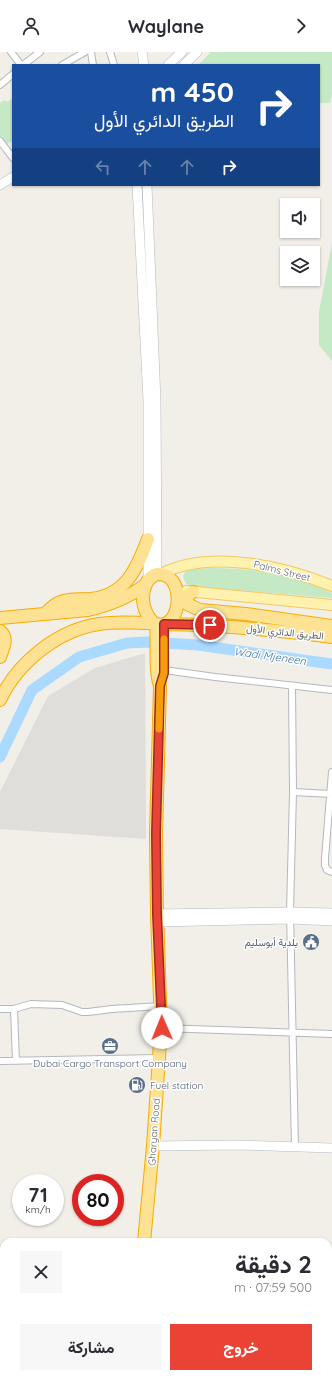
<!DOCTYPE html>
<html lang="ar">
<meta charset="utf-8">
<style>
body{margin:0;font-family:Quicksand,Vazirmatn,sans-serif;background:#f7f7f7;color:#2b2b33;direction:rtl;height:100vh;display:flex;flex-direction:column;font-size:15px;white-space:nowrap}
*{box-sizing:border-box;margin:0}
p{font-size:13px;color:#7c7c81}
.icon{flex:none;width:22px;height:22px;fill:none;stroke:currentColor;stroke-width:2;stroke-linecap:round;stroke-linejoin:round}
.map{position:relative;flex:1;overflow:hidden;direction:ltr}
.sheet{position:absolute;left:0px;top:1186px;width:332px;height:140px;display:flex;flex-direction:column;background:#fff;border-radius:12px 12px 0 0;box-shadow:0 1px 3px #0004;direction:rtl}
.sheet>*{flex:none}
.top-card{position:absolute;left:12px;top:12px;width:308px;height:122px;border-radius:0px;box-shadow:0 1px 3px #0004;direction:rtl;background:#1a4fa0;color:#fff;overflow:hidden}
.fabs{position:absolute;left:280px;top:146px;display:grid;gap:8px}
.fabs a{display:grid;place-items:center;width:40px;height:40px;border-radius:0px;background:#fff;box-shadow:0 1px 3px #0004;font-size:20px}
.speed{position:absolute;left:12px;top:1122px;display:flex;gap:8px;font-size:20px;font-weight:700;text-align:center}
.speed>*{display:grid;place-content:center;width:52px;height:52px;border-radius:50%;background:#fff;box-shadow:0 1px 3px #0004;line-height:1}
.speed small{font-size:10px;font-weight:400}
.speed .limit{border:6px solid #d22;background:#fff;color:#111}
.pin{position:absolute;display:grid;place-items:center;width:34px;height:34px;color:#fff;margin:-17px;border:2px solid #fff;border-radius:50%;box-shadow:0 1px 4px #0007}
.me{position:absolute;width:44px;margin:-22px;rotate:359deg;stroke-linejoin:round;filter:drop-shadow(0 0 3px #0008)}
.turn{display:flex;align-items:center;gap:14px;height:84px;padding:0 20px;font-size:18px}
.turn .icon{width:52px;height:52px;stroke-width:2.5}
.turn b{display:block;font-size:28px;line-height:34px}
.lanes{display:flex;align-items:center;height:38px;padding:0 20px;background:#0003;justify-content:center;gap:20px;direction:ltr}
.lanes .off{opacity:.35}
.round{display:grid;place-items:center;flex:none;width:42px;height:42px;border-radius:0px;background:#f7f7f7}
.head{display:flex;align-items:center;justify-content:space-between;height:68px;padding:0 20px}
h1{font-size:24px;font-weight:700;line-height:30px}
.action{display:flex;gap:8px;margin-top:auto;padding:8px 20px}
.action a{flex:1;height:46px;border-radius:0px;background:#ea4335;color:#fff;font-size:16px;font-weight:700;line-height:46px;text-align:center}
.action a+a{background:#f7f7f7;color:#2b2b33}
header{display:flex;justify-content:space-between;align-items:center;height:52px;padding:0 20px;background:#fff;font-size:18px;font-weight:700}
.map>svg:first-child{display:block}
.industrial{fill:#e0deda}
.green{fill:#c5e8c5}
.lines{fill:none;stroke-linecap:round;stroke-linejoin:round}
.river{stroke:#aadaff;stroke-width:11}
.street-casing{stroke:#b5b8bc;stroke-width:8}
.secondary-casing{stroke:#b6babf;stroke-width:10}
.primary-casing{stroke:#f2c960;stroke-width:12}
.highway-casing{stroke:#f9ab00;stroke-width:14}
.street{stroke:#fff;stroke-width:6}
.secondary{stroke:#fff;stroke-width:9}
.primary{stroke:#fff2af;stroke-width:10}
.highway{stroke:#fde293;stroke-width:12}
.route-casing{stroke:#982c22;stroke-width:10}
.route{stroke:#ea4335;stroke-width:7}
.slow{stroke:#f59e0b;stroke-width:7}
.labels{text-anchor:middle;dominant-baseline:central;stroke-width:3;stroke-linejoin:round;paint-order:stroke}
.street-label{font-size:10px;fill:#5f6368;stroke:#fff}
.service-label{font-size:10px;fill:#4e5e75;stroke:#fff;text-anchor:end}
.water-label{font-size:11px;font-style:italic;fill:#4174aa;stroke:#fff}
</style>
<header><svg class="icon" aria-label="forward" viewBox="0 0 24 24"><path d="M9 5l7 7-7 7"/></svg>Waylane<svg class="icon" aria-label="person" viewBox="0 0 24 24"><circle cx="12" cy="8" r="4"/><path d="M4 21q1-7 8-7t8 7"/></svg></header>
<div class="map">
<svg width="332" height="1326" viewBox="0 0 332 1326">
<rect width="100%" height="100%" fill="#f1efe8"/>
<path class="industrial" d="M145,601L146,787L0,777V740L48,644L95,616Z"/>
<path class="green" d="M211,0H332V41L330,51H319V13H198Z
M13,46V89L5,93L0,85V51L5,48L7,50Z
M332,191V309L319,293V260Z
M210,516C253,516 293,522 332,541V546L188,534C173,515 199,517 210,516Z"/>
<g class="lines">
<path class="river" d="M0,705L32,638L79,605L127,591L148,590L198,593L332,612"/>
<g class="street-casing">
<path id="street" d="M11,0L21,13
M91,0L93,13
M110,0L114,13
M23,13L40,0
M62,13L85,0
M0,33L13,22
M0,89L13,106
M164,618L215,625L332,638
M292,634L293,740L290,860L295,1095
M332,720L325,806V813L327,818L332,820
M293,740L332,742
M0,957H14L31,952L62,953L82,960H88L112,957L161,954
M14,957L16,1009
M161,976L332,982
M0,1009L159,1006
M294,1322L295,1326"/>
</g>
<g class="secondary-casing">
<path id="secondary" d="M142,0L144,13
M168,13L182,0
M184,13L197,0
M0,133L13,125
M137,133L148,348V527
M147,133L156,349L157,522
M157,862L290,860L332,861
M158,870L291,867L332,869
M153,1094L237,1093L332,1096
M328,1246H332
M328,1253H332"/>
</g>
<g class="primary-casing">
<path id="primary" d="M161,522C209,497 284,514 332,534
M186,539L332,553"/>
</g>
<g class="highway-casing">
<path id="highway" d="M157,522C187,520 182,579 157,572C153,571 149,566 147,562C140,549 142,527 157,522Z
M177,541L187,552L200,558L246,562L332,574
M187,552C185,546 188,542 193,540
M45,562C60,545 69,548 90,547C126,544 137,516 148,487
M0,566L88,558C110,553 128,546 145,533
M165,572C221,573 276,578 332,585
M0,579C9,586 3,596 0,605
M0,648C18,610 58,578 99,572C117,569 136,571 154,571
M144,1190L153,1094L161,976L157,862L156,782L160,634C154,615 158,592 156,572
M128,1326L129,1322"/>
</g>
<use href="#street" class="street"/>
<use href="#secondary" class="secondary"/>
<use href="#primary" class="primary"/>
<use href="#highway" class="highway"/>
</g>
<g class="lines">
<g class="route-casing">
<path id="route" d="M162,976L157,862L156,782L160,634L164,621V572L210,573"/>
</g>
<use href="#route" class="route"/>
<path class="slow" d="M159,677L160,634L164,621V587"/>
</g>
<defs>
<g id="civic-disc" transform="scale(0.9)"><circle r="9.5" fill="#5c6f8a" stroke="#fff"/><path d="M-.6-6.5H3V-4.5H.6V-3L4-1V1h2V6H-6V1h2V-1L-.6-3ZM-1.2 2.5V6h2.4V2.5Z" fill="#fff"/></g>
<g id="office-disc" transform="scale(0.9)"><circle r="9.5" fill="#5c6f8a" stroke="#fff"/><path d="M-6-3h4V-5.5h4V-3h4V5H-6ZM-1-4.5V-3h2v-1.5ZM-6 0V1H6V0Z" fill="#fff"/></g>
<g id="fuel-disc" transform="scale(0.9)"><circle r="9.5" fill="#5c6f8a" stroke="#fff"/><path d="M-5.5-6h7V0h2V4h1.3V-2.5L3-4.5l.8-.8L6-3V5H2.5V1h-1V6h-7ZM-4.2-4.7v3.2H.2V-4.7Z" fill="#fff"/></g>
</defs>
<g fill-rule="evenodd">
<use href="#civic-disc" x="311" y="890"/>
<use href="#office-disc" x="110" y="994"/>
<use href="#fuel-disc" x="137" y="1033"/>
</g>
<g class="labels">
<g class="street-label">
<text transform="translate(282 519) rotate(14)">Palms Street</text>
<text transform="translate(285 580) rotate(6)">الطريق الدائري الأول</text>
<text transform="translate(154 1080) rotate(-86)">Gharyan Road</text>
</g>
<g class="service-label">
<text x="298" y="890">بلدية أبوسليم</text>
<text x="110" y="1011" text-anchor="middle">Dubai Cargo Transport Company</text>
<text x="150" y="1033" text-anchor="start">Fuel station</text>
</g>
<g class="water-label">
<text transform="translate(270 604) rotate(8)">Wadi Mjeneen</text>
</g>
</g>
</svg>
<div class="fabs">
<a><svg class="icon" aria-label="sound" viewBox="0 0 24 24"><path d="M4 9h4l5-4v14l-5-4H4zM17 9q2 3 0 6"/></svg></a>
<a><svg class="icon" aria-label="layers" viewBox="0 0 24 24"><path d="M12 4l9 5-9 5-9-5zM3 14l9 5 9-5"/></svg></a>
</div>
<div class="speed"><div>71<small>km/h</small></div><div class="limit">80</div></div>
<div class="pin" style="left:210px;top:573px;background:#d93025"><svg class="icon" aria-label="arrive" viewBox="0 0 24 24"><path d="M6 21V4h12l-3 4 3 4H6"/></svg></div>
<svg class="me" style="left:162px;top:976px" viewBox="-20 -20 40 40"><circle r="19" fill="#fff"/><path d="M0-13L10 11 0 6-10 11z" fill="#ea4335"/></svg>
<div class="top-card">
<div class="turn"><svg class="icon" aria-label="right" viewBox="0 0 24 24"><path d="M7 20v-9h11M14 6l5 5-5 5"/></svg><div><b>450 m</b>الطريق الدائري الأول</div></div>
<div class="lanes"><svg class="icon off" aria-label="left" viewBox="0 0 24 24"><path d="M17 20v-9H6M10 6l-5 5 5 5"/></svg><svg class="icon off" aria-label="ahead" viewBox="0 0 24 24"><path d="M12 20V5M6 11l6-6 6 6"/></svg><svg class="icon off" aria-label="ahead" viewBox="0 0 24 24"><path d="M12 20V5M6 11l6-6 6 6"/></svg><svg class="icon" aria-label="right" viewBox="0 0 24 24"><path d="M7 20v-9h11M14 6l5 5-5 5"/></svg></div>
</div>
<section class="sheet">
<div class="head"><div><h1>2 دقيقة</h1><p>500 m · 07:59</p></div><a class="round"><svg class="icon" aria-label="close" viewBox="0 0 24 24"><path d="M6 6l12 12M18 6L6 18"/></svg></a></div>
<div class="action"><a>خروج</a><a>مشاركة</a></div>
</section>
</div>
